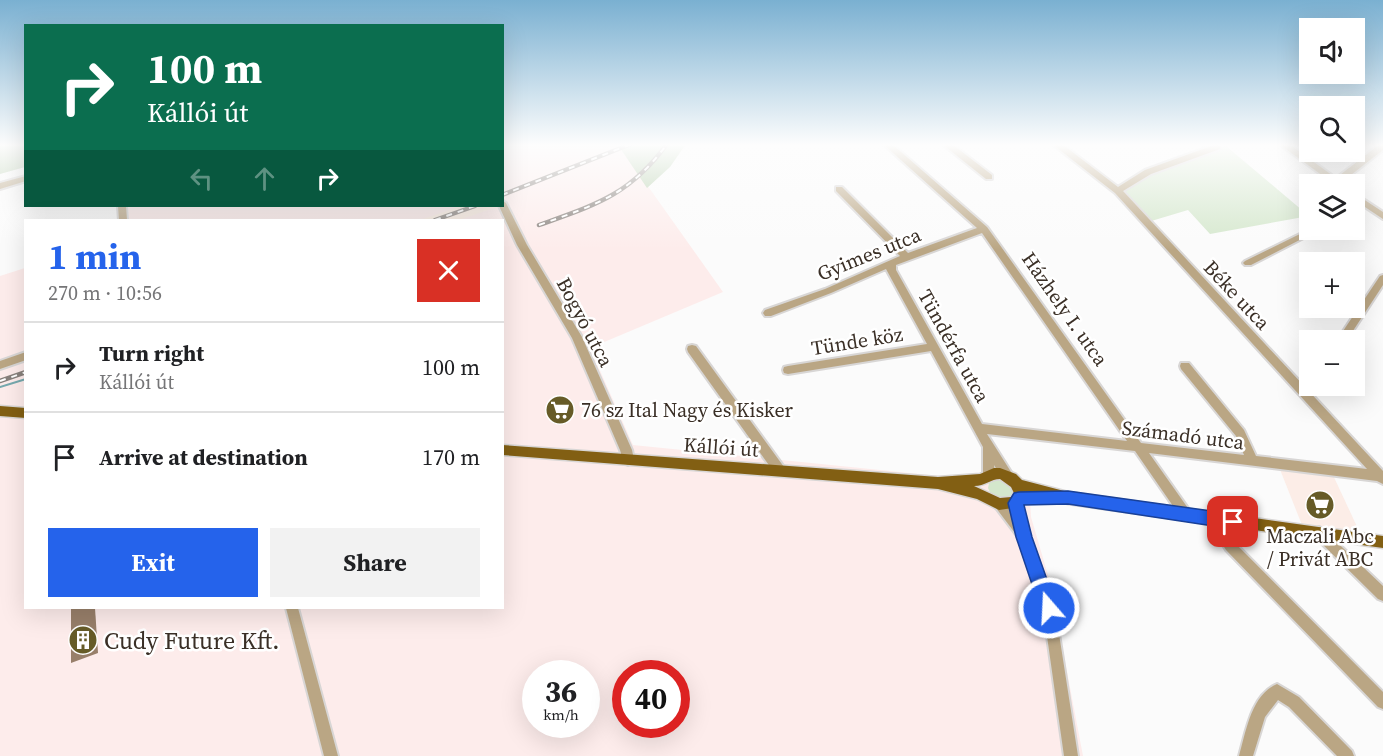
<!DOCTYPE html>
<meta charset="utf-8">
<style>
body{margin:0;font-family:"Source Serif 4",serif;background:#f2f2f2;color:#202124;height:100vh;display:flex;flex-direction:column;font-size:22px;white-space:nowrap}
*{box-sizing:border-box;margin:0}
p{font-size:20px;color:#757577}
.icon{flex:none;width:33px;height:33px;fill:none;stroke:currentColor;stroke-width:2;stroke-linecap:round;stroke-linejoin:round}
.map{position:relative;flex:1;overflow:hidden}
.sheet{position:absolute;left:24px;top:219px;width:480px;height:390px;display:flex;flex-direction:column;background:#fff;border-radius:0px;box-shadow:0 6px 24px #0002}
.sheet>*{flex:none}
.hud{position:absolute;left:24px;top:24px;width:480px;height:183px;border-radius:0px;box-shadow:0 6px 24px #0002;background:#0b6e4f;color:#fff;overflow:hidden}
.controls{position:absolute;left:1299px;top:18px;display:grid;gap:12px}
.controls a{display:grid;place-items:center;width:66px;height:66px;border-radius:0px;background:#fff;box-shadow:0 6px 24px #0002;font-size:30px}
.speed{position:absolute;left:522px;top:660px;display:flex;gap:12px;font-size:30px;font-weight:700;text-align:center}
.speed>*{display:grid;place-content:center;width:78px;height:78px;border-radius:50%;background:#fff;box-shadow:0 6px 24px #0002;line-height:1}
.speed small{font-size:15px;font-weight:400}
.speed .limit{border:9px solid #d22;background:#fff;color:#111}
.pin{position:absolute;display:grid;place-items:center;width:51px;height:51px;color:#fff;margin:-26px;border-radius:12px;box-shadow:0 3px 9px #0006}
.me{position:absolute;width:66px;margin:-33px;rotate:341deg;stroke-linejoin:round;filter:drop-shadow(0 0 4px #0008)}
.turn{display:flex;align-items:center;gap:21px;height:126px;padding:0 24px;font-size:27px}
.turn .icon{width:78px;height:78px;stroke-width:2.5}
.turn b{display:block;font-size:42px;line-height:51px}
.lanes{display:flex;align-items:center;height:57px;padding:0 24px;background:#0003;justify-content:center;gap:30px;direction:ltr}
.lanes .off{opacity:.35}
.round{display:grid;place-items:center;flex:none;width:63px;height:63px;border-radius:0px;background:#f2f2f2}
.summary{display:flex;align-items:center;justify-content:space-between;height:102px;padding:0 24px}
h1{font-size:36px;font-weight:700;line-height:45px;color:#2563eb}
.cta{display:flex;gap:12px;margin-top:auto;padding:12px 24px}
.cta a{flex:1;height:69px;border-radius:0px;background:#2563eb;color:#fff;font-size:24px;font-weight:700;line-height:69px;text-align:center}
.cta a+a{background:#f2f2f2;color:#202124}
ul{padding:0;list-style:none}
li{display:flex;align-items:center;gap:18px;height:90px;padding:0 24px;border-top:2px solid #e0e0e0}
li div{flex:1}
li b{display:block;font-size:22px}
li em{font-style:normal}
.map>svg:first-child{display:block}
.commercial{fill:#fcede7}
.industrial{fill:#fdeceb;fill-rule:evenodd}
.built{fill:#fdf0e4}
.green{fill:#d4e7cc}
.forest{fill:#b5ceab}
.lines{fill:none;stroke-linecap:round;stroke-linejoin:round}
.stream{stroke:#76a9ae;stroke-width:2}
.building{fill:#987f6a}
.minor-casing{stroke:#d8d6d5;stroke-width:4}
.major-casing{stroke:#d8d6d5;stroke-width:3}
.minor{fill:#baa684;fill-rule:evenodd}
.major{fill:#825f13;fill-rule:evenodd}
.rail-casing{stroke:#88817c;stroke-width:4.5}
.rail{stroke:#fff;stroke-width:2;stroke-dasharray:6;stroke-linecap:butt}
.route{fill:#2563eb;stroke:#184099;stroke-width:1.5}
.labels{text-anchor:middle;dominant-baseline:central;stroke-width:5;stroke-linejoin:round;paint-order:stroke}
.street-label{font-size:20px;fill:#3a2f26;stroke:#fff}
.poi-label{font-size:20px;fill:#3a2f26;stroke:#fff;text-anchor:start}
.near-poi-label{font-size:24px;fill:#3a2f26;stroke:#fff;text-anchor:start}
</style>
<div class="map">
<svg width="1383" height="756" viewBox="0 0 1383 756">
<rect width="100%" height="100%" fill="#fbfbfb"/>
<path class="commercial" d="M1279,467L1332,473L1360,533L1302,525Z"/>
<path class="industrial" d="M503,144H618L723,292L590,348L633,445L1029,485L1031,517L1050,582L1083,756H0V276L25,268L26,608H502V220H129L128,206H502ZM536,674H586V724H536ZM626,674H676V724H626Z"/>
<path class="built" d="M461,206H500L459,220H420Z"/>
<path class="green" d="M1226,146L1309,216L1210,234L1188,210L1148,222L1123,192L1152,173Z
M1005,478L1016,493L1007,501L991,495L988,488L990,479Z"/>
<path class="forest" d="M0,144H25V167L0,174Z
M686,144L670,167L647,188L618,145Z"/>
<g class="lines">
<path class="stream" d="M0,387L26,379"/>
</g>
<path class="building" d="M71,608H95L98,653L71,663Z"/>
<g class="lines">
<g class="minor-casing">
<path id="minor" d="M883,144H892L987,227L1141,443L1244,455L1236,436L1181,369L1180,366L1181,363H1189L1244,430L1256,456L1367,469L1115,193L1052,144H1062L1118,187L1145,170L1214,145H1220V149L1151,174L1123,191L1383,471V484L1377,481L1149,453L1190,511L1192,515L1190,519L1186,520L1182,519L1135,451L987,434L1013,475L1011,479C1002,482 999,472 994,465L995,475L993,479L989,480L985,479L983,475V447L931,351L788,374L784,373L783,370L784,367L788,366L927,344L886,269L831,293L771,316H765L763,313L765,310L825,289L900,256L836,191V187H842L908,253L977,228ZM982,233L1127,441L982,424L896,270V265Z
M942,144H952L992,175V179H986Z
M1279,144H1289L1336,178L1380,144H1383V150L1342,182L1343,184H1334Z
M26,176V181L0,189V183Z
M1354,193L1383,212V219L1365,207L1354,212V205L1359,203L1354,200Z
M502,200L506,203L527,245L582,337L632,450L634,460L632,463L628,465L624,463L620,450L572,338L517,245L499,206H502Z
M118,206H126L127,220H119Z
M1310,229L1319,230L1251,265H1245L1243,263L1245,261Z
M1383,275V285L1347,340H1337L1380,276Z
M692,345L696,346L784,467L786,471L784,475L780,476L776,475L688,352L687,349L688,346Z
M26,352V360L0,369V361Z
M1015,498L1019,499L1021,503L1030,537L1055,608L1078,756H1064L1043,608L1018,537L993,504L995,500L999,499L1003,500L1011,511L1009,503L1011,499Z
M1212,514L1216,515L1234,542L1383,692V709L1378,707L1226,550L1206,519L1208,515Z
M1319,527L1323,529L1383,586V601L1378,599L1315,537L1313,533L1315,529Z
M286,608H298L338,756H324Z
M1277,684L1299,697L1352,751L1354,756H1337L1289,707L1278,700L1265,717L1253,756H1239C1246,732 1251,695 1277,684Z"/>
</g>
<g class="major-casing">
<path id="major" d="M0,406L26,408V418L0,416Z
M502,445L938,477L980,474L994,468H1000L1016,474L1022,480L1068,492L1383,536V548L1068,504L1028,493L1020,507L999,510L977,499L938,489L502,455ZM1000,479L1011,487L1014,493L1011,497L1000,498L974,486C985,486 991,479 1000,479Z"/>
</g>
<use href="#minor" class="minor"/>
<use href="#major" class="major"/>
<g class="rail-casing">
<path id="rail" d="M502,195L631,144
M435,220L475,206
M539,225C595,205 630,195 667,144
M0,381L26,372"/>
</g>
<use href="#rail" class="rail"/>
</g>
<linearGradient id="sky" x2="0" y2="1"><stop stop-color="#7ab0d1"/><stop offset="0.58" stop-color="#fdfdfd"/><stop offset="1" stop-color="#fdfdfd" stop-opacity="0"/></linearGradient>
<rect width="1383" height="250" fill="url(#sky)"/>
<path class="route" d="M1068,491L1233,514L1239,517L1241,522L1239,527L1233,529L1068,504L1024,505L1032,537L1057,608L1055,614L1049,616L1043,614L1040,608L1016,537L1008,503L1014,493L1019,492Z"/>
<defs>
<g id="supermarket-disc" transform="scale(1.5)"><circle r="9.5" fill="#665b27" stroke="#fff"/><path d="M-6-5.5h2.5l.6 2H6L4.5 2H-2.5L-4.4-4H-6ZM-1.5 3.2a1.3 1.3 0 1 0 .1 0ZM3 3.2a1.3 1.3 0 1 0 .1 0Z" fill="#fff"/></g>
<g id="building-disc" transform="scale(1.5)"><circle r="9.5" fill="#665b27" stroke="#fff"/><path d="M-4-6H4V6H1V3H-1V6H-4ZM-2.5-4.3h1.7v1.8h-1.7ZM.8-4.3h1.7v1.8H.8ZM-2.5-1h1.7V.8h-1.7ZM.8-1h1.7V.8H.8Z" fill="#fff"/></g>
</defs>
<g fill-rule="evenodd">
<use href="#supermarket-disc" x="560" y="410"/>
<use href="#supermarket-disc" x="1320" y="505"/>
<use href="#building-disc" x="83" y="640"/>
</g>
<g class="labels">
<g class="street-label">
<text transform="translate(869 254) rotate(-22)">Gyimes utca</text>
<text transform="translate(1237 295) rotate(47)">Béke utca</text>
<text transform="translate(1065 309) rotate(55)">Házhely I. utca</text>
<text transform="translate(585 322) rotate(62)">Bogyó utca</text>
<text transform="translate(857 341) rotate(-9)">Tünde köz</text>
<text transform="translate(954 346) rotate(61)">Tündérfa utca</text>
<text transform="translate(1183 435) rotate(7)">Számadó utca</text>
<text transform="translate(721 447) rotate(4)">Kállói út</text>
</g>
<g class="poi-label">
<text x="581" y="410">76 sz Ital Nagy és Kisker</text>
<text x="1320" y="536" text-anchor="middle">Maczali Abc<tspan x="1320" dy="23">/ Privát ABC</tspan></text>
</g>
<g class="near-poi-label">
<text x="104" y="640">Cudy Future Kft.</text>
</g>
</g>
</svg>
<div class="controls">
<a><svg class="icon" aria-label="sound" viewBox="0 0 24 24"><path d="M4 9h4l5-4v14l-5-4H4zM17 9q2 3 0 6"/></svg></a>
<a><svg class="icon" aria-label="search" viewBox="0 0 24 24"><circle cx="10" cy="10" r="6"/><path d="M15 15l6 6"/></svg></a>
<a><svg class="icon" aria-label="layers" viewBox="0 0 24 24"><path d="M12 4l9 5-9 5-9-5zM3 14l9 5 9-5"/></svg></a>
<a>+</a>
<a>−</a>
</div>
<div class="speed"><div>36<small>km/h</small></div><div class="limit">40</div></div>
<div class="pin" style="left:1233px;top:522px;background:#d93025"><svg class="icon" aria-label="arrive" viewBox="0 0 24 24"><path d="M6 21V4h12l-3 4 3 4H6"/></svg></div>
<svg class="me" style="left:1049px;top:608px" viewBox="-20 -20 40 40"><circle r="17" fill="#2563eb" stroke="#fff" stroke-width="3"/><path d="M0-11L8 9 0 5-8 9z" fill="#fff"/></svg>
<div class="hud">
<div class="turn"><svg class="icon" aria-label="right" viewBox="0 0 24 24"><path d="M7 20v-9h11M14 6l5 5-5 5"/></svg><div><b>100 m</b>Kállói út</div></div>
<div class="lanes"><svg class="icon off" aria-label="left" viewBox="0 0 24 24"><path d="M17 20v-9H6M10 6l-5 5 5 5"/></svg><svg class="icon off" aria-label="ahead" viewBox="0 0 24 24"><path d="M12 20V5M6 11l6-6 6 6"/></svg><svg class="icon" aria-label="right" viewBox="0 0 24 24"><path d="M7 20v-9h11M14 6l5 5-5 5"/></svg></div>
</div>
<section class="sheet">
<div class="summary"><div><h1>1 min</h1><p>270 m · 10:56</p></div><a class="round" style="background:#d93025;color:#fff"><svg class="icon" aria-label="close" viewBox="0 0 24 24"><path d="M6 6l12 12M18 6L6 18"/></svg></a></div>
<ul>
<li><svg class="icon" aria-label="right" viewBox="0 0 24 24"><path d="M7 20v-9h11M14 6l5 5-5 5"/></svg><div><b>Turn right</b><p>Kállói út</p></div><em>100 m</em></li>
<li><svg class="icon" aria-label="arrive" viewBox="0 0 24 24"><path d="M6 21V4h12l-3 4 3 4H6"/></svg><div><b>Arrive at destination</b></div><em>170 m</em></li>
</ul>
<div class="cta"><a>Exit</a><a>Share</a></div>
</section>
</div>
